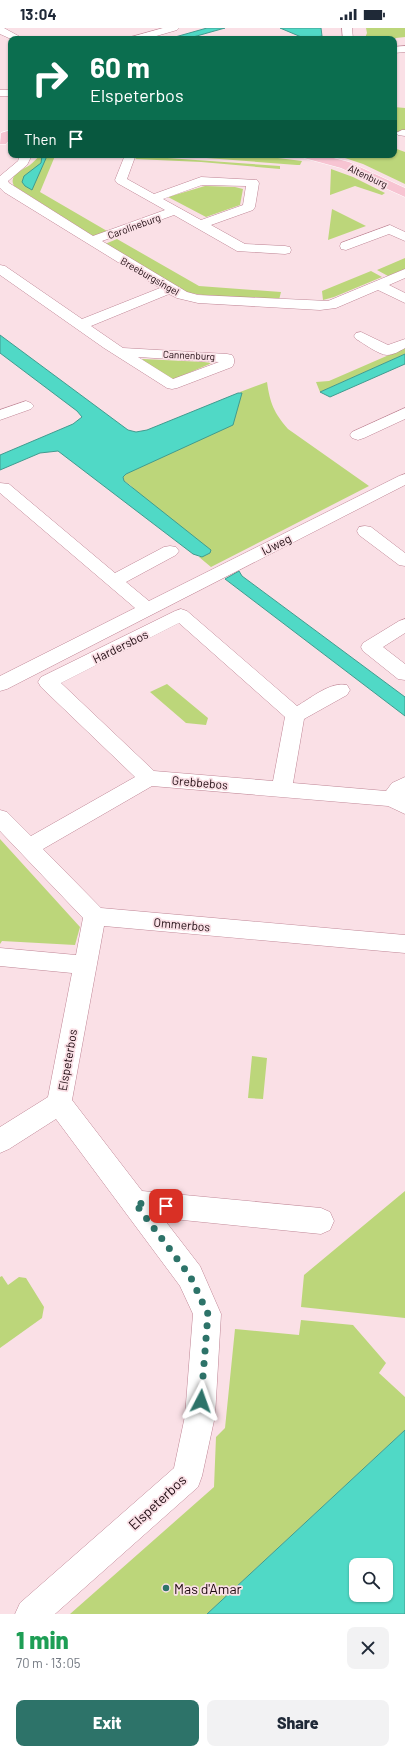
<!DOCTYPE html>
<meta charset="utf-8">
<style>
body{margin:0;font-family:Barlow,sans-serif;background:#f2f2f3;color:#1f2937;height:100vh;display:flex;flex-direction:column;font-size:15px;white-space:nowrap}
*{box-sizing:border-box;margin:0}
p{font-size:13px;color:#747a83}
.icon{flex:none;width:22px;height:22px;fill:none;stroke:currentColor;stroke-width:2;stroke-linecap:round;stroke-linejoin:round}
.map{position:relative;height:1586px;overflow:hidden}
.side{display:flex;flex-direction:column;background:#fff;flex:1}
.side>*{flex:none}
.banner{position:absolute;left:8px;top:8px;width:389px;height:122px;border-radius:8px;box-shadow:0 1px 3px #0004;background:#0b6e4f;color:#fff;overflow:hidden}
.buttons{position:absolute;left:349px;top:1530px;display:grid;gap:8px}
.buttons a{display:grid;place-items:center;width:44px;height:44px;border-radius:8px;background:#fff;box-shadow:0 1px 3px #0004;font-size:20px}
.pin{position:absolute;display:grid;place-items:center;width:34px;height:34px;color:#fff;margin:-17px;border-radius:8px;box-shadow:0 2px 6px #0006}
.me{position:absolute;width:44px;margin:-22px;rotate:4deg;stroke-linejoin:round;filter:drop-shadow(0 0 3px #0008)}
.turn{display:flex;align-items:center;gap:14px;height:84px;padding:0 16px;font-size:18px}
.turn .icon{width:52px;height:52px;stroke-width:2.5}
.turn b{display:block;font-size:28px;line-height:34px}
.then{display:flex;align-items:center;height:38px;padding:0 16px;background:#0003;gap:8px;font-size:15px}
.round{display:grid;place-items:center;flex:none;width:42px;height:42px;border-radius:8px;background:#f2f2f3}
.headline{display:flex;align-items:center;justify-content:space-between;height:68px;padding:0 16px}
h1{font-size:24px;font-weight:800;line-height:30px;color:#1e9e55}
.action{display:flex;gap:8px;margin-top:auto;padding:8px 16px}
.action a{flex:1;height:46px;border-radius:8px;background:#2d7369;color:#fff;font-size:16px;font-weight:800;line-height:46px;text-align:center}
.action a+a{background:#f2f2f3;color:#1f2937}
.status{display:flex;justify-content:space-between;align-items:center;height:28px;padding:0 20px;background:#fff;direction:ltr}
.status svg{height:11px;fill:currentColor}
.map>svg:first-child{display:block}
.green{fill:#bcd67a}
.water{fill:#50d9c6;stroke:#419b8f;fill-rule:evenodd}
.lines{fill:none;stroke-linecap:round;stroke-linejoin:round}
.minor-casing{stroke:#bf8595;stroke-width:1}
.major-casing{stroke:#fff;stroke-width:1}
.minor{fill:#fff;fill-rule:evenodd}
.major{fill:#f7c4d2;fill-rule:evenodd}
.route{stroke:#2d7369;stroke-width:7;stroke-dasharray:0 12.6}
.poi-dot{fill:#2d7369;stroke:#fae0e6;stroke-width:1.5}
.labels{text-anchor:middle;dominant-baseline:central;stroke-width:3.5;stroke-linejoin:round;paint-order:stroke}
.far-street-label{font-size:10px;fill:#1e0a10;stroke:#fae0e6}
.street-label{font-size:12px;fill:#1e0a10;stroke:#fae0e6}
.near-street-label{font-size:14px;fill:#1e0a10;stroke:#fae0e6}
.near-poi-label{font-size:14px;fill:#1e0a10;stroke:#fae0e6;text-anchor:start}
</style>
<div class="status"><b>13:04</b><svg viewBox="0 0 49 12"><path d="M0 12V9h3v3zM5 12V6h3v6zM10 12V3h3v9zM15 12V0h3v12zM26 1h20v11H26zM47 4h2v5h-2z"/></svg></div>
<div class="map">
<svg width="405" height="1586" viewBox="0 0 405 1586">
<rect width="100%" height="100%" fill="#fae0e6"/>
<path class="green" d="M366,0H405V9L387,11L365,10L367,5Z
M394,79L405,80V104H394Z
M394,120L405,124V156L363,136L336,127H394Z
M40,127L55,128L40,164L107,203L93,208L14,158C8,146 23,142 30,137C34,134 37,130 40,127Z
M167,127C212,127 257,126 302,133L300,137H297Z
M139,128L280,138V141L201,134L135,131Z
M331,141L353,149L385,165L382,167L355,158L330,167Z
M205,158L235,159L243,161L240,177L206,189L168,169Z
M332,181L366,198L328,212Z
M117,211L199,258L281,264L279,272L203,267L183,264L105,216Z
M405,230V241L388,248L377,242Z
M371,243L382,249L334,269L323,272L322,263Z
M405,320V326L320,364L316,354L329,353Z
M143,331L204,334L212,335L172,352L141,333Z
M267,354C270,375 274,385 288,401L369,458L211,539L199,529H202L130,457L124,453L123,449L126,446L241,364H240Z
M167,656L208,690L206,697L186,695L150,664Z
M0,811L80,899L75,917L2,913L0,916Z
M252,1028L267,1030L263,1071L248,1070Z
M405,1163V1290L301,1279L304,1247Z
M2,1248L8,1257L19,1249L26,1250L44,1279L42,1290L0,1320V1249Z
M301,1292L353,1297L386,1335L379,1345L405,1369V1402L207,1586H70L214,1459L216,1409L225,1400L235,1301L299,1307Z"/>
<path class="water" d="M207,0H225L186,11H168Z
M280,0H321L322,8L306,11Z
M42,128H47L32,162L25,158L22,154L24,148L41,135Z
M0,307L128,402L136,404L147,402L238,365H242L233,397L126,446L123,449L124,453L211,522L210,525L202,529L193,526L58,423L40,425L0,442V427L73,396L82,389L77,383L0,325Z
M405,326V336L330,369L320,364Z
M239,543L242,548L405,669V688L225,551Z
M405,1402V1586H207ZM356,1537H386V1567H356Z"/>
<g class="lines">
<g class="minor-casing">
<path id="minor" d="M0,0H4L24,11H11L0,6Z
M163,0H179L177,2L146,11H130L131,9Z
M342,0H352L353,11H343Z
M405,18V24L394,25V19Z
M0,62H11V68H0Z
M402,102H405V108L398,107L396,105Z
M20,127H32L27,137L8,153L9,155L93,208L165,182L117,155L115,152L125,127H133L135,129L127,151L154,166L201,149L257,152L259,155L255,179L253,182L211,197L245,216L285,218L290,219L291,222L290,225L285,226L237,223L174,187L102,213L187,264L198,267L328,273L405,241V250L389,257L405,265V275L378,262L336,280L320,282L198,275L177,270L169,266L91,298L123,320L227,326L232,327C235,331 235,335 232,339L177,360L172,361L167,360L104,320L0,247V237L5,238L82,291L160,260L4,164L0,160V148L18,133ZM202,157L246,158L243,177L201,192L163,171ZM138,329L219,334L173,351Z
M390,197L405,204V213L389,206L346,222L341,221L340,218L341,215Z
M361,304L388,317L405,311V320C400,323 393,327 387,327C379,327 363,315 356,311L354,308L356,305Z
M26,373L31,375L34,378L31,381L0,392V382Z
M405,380V391L364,410L358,412L352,410L350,407L352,404Z
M405,446V457L7,661L0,663V648L135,580L0,465V455L9,456L115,545L164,519L170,518L176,519L179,523L176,527L126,554L149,573L399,448Z
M365,498L371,499L405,525V538L399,537L359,507L357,503L359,499Z
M181,581L187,583L297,678C311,670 331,653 347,657L350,662L347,667L304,691L293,755L386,763L392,755L405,749V786L388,778L152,758L43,821L101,880L405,907V925L104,898L72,1072L142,1163L321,1180L330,1184L334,1193L330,1202L321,1206L163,1190L200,1238L221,1286L215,1388L202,1448L198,1459L55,1586H15L20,1575L174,1440L185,1388L193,1286L180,1258L56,1091L9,1121L0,1125V1099L48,1069L72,945L0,938V920L76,927L83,890L0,803V782L7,784L31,808L135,749L41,659L38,654L41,649L175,583ZM179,595L285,689L273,753L154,743L61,655Z
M405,591V605L383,619L405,636V652L398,651L363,623L361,619L363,615L399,593Z"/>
</g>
<g class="major-casing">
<path id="major" d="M11,102V110L6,116H0L1,105Z
M302,127H322L349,134L405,160V169L341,140L304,130Z"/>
</g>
<use href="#minor" class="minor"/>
<use href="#major" class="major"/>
</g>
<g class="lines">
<path class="route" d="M166,1178L135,1175L190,1248L208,1286L201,1373"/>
</g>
<circle class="poi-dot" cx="166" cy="1560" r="4"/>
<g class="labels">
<g class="far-street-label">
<text transform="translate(368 148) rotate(25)">Altenburg</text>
<text transform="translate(134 198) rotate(-20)">Carolineburg</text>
<text transform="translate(150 248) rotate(30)">Breeburgsingel</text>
<text transform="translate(189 327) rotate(3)">Cannenburg</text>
</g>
<g class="street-label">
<text transform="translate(276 516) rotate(-27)">IJweg</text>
<text transform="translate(120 618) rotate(-26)">Hardersbos</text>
<text transform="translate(200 754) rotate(5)">Grebbebos</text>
<text transform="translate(182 896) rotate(5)">Ommerbos</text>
<text transform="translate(67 1032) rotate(-80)">Elspeterbos</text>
</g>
<g class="near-street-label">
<text transform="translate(157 1474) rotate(-43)">Elspeterbos</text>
</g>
<g class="near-poi-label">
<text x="174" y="1560">Mas d'Amar</text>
</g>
</g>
</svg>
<div class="buttons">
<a><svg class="icon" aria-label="search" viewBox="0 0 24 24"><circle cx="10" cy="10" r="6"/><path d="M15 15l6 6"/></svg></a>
</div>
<div class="pin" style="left:166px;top:1178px;background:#d93025"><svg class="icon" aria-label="arrive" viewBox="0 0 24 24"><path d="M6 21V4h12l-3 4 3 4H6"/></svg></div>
<svg class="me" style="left:201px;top:1373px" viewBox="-20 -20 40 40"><path d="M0-17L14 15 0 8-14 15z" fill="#2d7369" stroke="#fff" stroke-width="4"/></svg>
<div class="banner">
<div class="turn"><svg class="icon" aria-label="right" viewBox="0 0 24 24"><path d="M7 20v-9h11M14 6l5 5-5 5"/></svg><div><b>60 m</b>Elspeterbos</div></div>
<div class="then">Then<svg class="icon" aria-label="arrive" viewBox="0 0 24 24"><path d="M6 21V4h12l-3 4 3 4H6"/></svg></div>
</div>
</div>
<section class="side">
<div class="headline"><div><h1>1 min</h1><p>70 m · 13:05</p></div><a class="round"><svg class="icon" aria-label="close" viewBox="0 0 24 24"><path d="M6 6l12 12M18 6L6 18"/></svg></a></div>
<div class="action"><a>Exit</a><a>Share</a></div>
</section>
